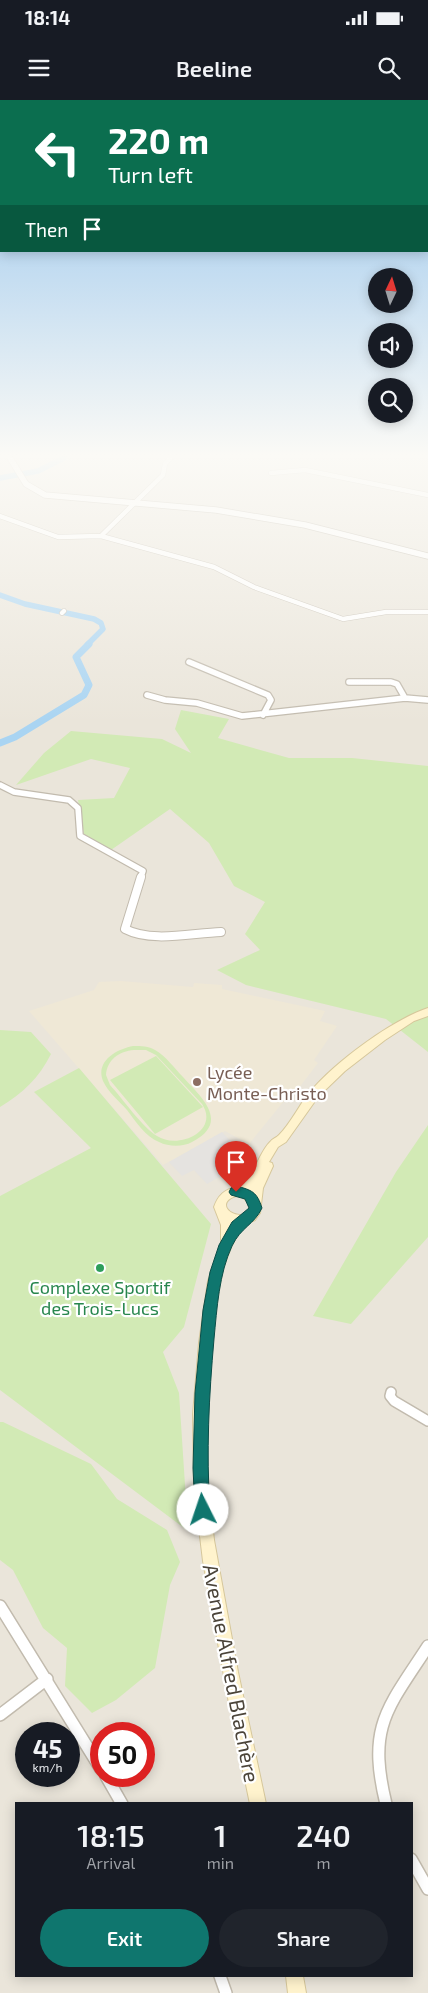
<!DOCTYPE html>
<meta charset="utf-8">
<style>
body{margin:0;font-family:"Exo 2",sans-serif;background:#20242c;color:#f1f3f6;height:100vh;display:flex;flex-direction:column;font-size:19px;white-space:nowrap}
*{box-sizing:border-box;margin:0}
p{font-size:16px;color:#9ea1a6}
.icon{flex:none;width:28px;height:28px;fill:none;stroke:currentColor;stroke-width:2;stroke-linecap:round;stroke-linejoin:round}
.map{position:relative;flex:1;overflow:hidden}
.sheet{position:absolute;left:15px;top:1702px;width:398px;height:175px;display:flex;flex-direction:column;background:#171b24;border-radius:0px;box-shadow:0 2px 12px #0003}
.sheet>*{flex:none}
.banner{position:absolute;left:0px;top:0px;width:429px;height:152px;box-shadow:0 2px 12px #0003;background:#0b6e4f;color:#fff;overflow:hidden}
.needle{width:32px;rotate:4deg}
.fabs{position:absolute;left:368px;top:168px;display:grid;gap:10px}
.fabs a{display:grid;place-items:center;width:45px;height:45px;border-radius:50%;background:#171b24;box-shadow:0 2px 12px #0003;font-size:25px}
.speed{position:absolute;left:15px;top:1622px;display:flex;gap:10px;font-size:25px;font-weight:700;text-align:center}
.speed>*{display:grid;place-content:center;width:65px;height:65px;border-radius:50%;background:#171b24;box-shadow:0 2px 12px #0003;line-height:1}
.speed small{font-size:12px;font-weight:400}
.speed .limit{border:8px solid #d22;background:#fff;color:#111}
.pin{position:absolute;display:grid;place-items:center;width:42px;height:42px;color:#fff;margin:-51px -21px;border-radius:50% 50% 50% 0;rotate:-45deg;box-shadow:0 0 5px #0007}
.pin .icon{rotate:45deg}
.me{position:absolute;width:55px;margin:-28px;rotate:356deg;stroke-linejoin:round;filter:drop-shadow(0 0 4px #0008)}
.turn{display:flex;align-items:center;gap:18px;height:105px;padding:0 25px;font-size:22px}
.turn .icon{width:65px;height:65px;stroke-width:2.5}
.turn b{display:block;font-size:35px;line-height:42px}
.then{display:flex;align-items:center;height:48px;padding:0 25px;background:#0003;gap:10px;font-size:19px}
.eta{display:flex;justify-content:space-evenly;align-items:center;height:85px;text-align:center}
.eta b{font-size:30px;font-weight:600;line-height:35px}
.button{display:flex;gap:10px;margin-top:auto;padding:10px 25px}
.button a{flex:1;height:58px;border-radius:30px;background:#0f766e;color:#fff;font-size:20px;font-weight:600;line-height:58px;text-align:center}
.button a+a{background:#20242c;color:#f1f3f6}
.status{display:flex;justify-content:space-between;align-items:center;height:35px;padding:0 25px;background:#171b24;direction:ltr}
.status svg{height:14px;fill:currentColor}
header{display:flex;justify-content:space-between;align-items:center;height:65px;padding:0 25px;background:#171b24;font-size:22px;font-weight:600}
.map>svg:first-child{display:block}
.residential{fill:#eae5da;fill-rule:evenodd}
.education{fill:#efe8d6}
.green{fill:#d2eab5;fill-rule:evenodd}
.parking{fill:#e5e3e0}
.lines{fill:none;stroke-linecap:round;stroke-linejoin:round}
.canal-far1{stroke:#a9d4f2;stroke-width:5.5}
.canal{stroke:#a9d4f2;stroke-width:7}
.minor-far4-casing{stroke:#c2bbae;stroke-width:5.5}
.minor-far3-casing{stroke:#c2bbae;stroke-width:8}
.minor-far2-casing{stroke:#c2bbae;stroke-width:10}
.minor-far1-casing{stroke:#c2bbae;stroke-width:12}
.minor-casing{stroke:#c2bbae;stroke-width:14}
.tertiary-casing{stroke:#c2bbae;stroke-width:7}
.secondary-casing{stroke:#d6c79b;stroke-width:2}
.minor-far4{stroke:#fff;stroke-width:4.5}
.minor-far3{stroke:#fff;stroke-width:5.5}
.minor-far2{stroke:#fff;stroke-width:8}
.minor-far1{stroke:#fff;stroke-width:9}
.minor{stroke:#fff;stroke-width:11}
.tertiary{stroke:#fff;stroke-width:5.5}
.secondary{fill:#fff3cd;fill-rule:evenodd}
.route{fill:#0f766e;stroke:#0a4d48}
.education-dot{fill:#8d6e63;stroke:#fff;stroke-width:2}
.leisure-dot{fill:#2e9e5b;stroke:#fff;stroke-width:2}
.labels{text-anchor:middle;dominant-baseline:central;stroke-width:4.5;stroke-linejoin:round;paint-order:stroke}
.education-label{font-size:18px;fill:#785e54;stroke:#fff;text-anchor:start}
.leisure-label{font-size:18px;fill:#27864d;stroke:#fff}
.near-street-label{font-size:21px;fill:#4b4439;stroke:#fff}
</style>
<div class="status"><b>18:14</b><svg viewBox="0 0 49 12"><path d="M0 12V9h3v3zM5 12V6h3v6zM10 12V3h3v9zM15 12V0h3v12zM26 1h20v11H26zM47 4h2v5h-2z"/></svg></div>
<header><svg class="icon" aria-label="menu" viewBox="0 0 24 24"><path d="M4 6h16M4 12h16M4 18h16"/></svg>Beeline<svg class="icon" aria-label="search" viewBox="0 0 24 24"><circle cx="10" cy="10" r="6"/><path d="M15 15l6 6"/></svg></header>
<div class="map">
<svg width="428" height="1893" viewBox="0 0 428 1893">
<rect width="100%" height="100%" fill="#f6f3ec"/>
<path class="residential" d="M0,358H428V1893H0ZM26,1634H69V1676H26ZM101,1634H144V1676H101ZM16,1704H411V1876H16Z"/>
<path class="education" d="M121,881L193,887L194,883L222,885V889L325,911L320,921L337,926L314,960L318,963L288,1002L284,1001L249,1044L225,1031L163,1065L29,911L94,890L99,882Z"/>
<path class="green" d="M181,610L229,619L218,638L289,658H352L428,666V952L386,919L246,885L217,870L260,850L245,834L265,802L234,786L209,743L170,709L111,750L84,734L78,700L114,698L130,668L91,659L16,685L44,653L71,631L162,639L191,653L175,629Z
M0,930L31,932L51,954C39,978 23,993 0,1007Z
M133,946C141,946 149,946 155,950C166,956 174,968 183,977C201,997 231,1022 192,1042C183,1047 169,1047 159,1042C145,1036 136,1022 127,1010C119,1001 108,992 103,981C95,961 117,949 133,946ZM134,950H146L156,955L202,1004C220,1031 178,1050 157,1036C143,1028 122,998 110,985L106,975C107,960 119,951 134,950Z
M156,956L203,1007L155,1034L110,980Z
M79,968L211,1124L184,1227L163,1252L179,1293L188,1431L0,1290V1096L91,1048L34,992Z
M428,1025V1137L351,1224L313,1216L396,1072Z
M0,1322H3L91,1364L117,1399L167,1430L180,1462L170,1485L155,1568L116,1600L92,1613L65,1586L67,1548L43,1528L13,1470L0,1460Z"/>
<path class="parking" d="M222,1032L248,1060L207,1084L194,1070L182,1076L169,1062Z"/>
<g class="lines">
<path class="canal-far1" d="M0,378L38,371L64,358
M0,495L25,504L94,519L101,523L103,529L87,545"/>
<path class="canal" d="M0,643L15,637L84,595L89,585L76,557L89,544"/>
<g class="minor-far4-casing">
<path id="minor-far4" d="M271,373L305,370L428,395
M0,416L58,437L101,436L163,375L165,364L170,358
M101,436L214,467L254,487L343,519L386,512H428
M62,513L64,511"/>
</g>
<g class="minor-far3-casing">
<path id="minor-far3" d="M189,562L268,595L271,600L263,615
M349,582H391L397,584L405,598
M147,595L165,600L197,603L242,616L405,598L428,600
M0,685L14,692L69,700L78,708L80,736L143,771L140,779"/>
</g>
<g class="minor-far2-casing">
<path id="minor-far2" d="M141,777L125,829C152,843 191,833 221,832"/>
</g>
<g class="minor-far1-casing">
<path id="minor-far1" d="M391,1292L390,1296L394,1301L428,1321"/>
</g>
<g class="minor-casing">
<path id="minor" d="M0,1506L101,1669
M0,1615L47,1579
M106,1676L122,1704
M386,1704C367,1626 387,1609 428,1546
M411,1759L428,1789
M220,1876L226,1893"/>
</g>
<g class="tertiary-casing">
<path id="tertiary" d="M10,358L26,384L45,395L216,410L305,425L428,456"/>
</g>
<g class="secondary-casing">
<path id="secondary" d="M428,908V916L414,921L385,940L345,971L318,997L286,1042L278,1047L269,1062L272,1063L273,1066L263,1088L260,1113L255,1120L246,1124L238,1134L232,1145L223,1168L218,1194L211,1243L206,1338L208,1386L214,1440L238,1572L266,1704H250L228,1598L203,1461L194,1386L193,1314L199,1243L208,1181L221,1143V1125L214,1107C222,1085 234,1092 247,1078C257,1068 260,1052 270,1042C272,1039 276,1038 279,1035C291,1023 299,1005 310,992C335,962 392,920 428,908ZM236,1096L243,1097L250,1105L249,1111L245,1115C228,1117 217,1102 236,1096Z
M286,1876H303L306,1893H288Z"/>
</g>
<use href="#minor-far4" class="minor-far4"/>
<use href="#minor-far3" class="minor-far3"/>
<use href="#minor-far2" class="minor-far2"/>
<use href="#minor-far1" class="minor-far1"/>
<use href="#minor" class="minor"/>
<use href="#tertiary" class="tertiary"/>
<use href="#secondary" class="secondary"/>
</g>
<linearGradient id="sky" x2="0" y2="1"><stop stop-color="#8fc1ec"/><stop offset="0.57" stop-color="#fbfaf6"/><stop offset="1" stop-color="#fbfaf6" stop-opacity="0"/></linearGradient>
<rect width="428" height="623" fill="url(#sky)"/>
<path class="route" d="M236,1086C252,1090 257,1092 262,1108C254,1125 241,1127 232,1146C219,1174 217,1208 214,1239C209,1296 206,1352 210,1410L208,1415L203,1417L197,1415L195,1410L193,1368L195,1293L203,1210L210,1172L219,1145L232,1122L249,1108L245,1099L231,1095L229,1092L231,1088Z"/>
<circle class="education-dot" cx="197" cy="982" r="5"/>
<circle class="leisure-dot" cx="100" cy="1168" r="5"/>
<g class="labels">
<g class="education-label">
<text x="207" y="972">Lycée<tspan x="207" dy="21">Monte-Christo</tspan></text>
</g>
<g class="leisure-label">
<text x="100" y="1187">Complexe Sportif<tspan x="100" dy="21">des Trois-Lucs</tspan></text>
</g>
<g class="near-street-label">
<text transform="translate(232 1573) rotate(79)">Avenue Alfred Blachère</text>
</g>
</g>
</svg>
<div class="fabs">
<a><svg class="needle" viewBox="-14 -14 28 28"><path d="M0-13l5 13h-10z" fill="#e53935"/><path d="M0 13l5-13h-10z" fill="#9ea1a6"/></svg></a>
<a><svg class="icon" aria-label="sound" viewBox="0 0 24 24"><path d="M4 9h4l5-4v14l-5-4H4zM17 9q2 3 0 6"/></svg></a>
<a><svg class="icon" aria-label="search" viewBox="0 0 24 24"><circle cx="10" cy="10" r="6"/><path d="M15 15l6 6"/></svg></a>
</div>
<div class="speed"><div>45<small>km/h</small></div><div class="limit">50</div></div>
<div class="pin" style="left:236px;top:1092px;background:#d93025"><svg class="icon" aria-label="arrive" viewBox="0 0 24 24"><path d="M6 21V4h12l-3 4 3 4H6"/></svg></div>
<svg class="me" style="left:203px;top:1410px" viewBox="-20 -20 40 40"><circle r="19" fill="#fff"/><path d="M0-13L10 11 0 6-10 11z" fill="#0f766e"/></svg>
<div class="banner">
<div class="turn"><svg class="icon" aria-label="left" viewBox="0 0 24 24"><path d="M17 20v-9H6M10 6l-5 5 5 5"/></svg><div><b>220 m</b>Turn left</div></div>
<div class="then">Then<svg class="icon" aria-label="arrive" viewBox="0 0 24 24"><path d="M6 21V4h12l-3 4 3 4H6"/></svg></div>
</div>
<section class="sheet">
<div class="eta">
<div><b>18:15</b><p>Arrival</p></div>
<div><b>1</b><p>min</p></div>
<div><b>240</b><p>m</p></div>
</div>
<div class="button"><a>Exit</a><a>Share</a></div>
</section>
</div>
